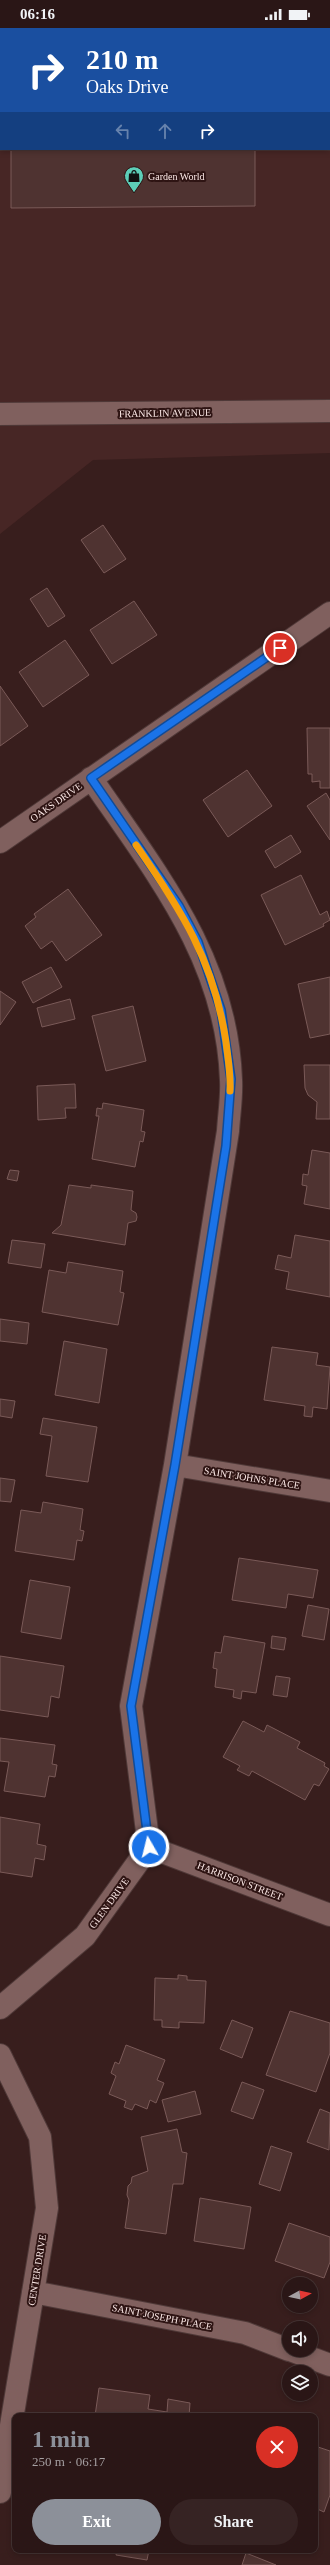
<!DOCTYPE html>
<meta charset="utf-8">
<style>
body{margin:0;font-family:Georgia,serif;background:#362323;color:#f1f3f6;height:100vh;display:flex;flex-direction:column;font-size:15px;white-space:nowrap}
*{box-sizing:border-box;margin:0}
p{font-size:13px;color:#a59fa1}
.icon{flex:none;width:22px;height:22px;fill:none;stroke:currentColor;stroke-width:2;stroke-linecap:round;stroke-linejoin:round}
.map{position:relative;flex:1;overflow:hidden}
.drawer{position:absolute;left:12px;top:2385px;width:306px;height:140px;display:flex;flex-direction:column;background:#2a1616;border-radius:8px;box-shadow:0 2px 6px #0003,0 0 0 1px #463535}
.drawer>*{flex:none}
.banner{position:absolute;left:0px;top:0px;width:330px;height:122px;box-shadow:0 2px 6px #0003,0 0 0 1px #463535;background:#1a4fa0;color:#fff;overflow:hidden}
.needle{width:26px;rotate:82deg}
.controls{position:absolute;left:282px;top:2249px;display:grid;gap:8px}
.controls a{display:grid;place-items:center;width:36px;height:36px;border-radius:50%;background:#2a1616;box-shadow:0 2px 6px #0003,0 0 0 1px #463535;font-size:20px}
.pin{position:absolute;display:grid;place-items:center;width:34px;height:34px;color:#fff;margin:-17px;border:2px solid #fff;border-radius:50%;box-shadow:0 1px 4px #0007}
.me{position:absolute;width:44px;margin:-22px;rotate:352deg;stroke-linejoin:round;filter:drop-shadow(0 0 3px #0008)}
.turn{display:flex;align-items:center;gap:14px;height:84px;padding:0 20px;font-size:18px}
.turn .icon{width:52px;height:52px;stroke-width:2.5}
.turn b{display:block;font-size:28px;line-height:34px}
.lanes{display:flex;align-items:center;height:38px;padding:0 20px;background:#0003;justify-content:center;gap:20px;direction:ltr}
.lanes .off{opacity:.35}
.round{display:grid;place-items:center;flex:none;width:42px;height:42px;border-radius:21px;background:#362323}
.head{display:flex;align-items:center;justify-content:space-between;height:68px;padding:0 20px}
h1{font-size:24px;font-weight:700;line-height:30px;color:#8c9099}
.cta{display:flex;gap:8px;margin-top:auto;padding:8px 20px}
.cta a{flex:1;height:46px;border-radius:24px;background:#8c9099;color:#fff;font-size:16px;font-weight:700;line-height:46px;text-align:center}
.cta a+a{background:#362323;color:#f1f3f6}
.status{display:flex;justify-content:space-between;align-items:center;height:28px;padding:0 20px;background:#2a1616;direction:ltr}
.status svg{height:11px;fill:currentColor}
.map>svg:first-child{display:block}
.built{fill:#472625;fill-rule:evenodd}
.building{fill:#4f3331;stroke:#7a5a58}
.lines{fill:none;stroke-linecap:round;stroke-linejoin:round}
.street-casing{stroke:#4f3938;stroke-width:24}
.secondary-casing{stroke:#4f3938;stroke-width:24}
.street{stroke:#80605e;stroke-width:22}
.secondary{stroke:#80605e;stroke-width:22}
.route-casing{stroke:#114b97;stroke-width:10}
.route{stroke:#1a73e8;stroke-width:7}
.slow{stroke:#f59e0b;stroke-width:7}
.labels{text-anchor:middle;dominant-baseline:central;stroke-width:4;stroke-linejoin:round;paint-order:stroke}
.poi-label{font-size:10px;fill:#fce9e7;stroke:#2e1413;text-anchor:start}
.street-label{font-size:10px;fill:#fce9e7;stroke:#2e1413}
</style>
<div class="status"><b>06:16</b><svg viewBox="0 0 49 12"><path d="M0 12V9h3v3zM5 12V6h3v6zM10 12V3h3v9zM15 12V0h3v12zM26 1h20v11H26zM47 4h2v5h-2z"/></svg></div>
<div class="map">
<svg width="330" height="2537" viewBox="0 0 330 2537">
<rect width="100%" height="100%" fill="#381e1d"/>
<path class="built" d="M0,0H330V425L93,432L0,506ZM1,1H329V121H1Z"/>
<path class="building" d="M11,121H255V178L11,180Z
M103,497L126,531L104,545L81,512Z
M47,560L65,588L48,599L30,571Z
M134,573L157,607L112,636L90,602Z
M65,612L89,647L43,679L19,644Z
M0,658L28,698L0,718Z
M307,700H330V760H320V753L312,754V746H308Z
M247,742L272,778L228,809L203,772Z
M326,765L330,772V812L307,778Z
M291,807L301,824L275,840L265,823Z
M301,847L320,887L327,883L330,892L323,896L324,898L285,917L261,867Z
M68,861L102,907L66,933L52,913L41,921L25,898L36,889L34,886Z
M51,939L62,959L33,975L22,954Z
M330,949V1006L310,1010L298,956Z
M0,963L16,974L0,997Z
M70,971L75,991L42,999L37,980Z
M133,978L146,1033L106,1043L92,988Z
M304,1037H330V1091H316L317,1074L308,1067L305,1060Z
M75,1056L76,1080H65L66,1090L38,1092L37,1058Z
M103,1075L144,1082L141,1103L145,1104L143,1114L140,1113L135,1139L92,1131L99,1088H96L97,1080L102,1081Z
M312,1122L330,1125V1181L304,1176L307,1158L302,1157L303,1146L308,1147Z
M10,1142L19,1143L17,1153L7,1151Z
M69,1157L91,1160V1157L133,1163L131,1182L136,1185L137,1189L136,1193L128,1195L125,1217L52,1205L61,1197Z
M295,1207L330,1213V1269L286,1261L289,1244L275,1241L278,1227L291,1230Z
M12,1212L45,1216L41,1240L8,1235Z
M68,1234L123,1243L120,1264L124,1265L118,1297L42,1284L49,1242L66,1245Z
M0,1291L29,1295L27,1316L0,1313Z
M64,1313L107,1321L99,1375L55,1367Z
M272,1319L318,1325L316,1337L330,1339L327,1381L313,1379L312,1389L304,1388L305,1378L264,1372Z
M0,1371L15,1373L12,1390L0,1388Z
M43,1390L97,1399L88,1454L46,1448L52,1408L40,1406Z
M0,1450L15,1452L11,1474L0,1473Z
M43,1474L83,1481L80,1502L84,1503L82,1513L77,1512L74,1532L15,1523L21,1482L41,1485Z
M239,1530L318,1542L313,1570L288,1566L286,1580L232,1572Z
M30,1552L70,1559L61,1611L21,1604Z
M308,1577L329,1581L324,1612L302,1608Z
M224,1608L265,1615L256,1665L242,1663L241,1671L233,1669L234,1662L215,1659L217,1641L213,1640L215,1624L221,1625Z
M272,1608L286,1610L284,1622L271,1620Z
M0,1628L64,1638L59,1670L51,1668L48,1689L0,1682Z
M276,1648L290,1650L287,1669L273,1667Z
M243,1693L264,1704L267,1697L300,1714L297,1720L325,1735L324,1738L329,1741L319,1758L314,1756L305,1772L252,1743L249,1748L237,1742L240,1738L223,1729Z
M0,1710L55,1717L52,1736L57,1737L55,1749L49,1748L45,1769L4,1763L9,1734L0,1733Z
M0,1789L40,1796L37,1816L46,1818L44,1832L35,1830L32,1849L0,1844Z
M178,1947L187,1948V1952L206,1953L204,1995L179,1994V2000L162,1999V1992H154L155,1950L178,1951Z
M290,1983L330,1995V2025L316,2064L266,2047Z
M232,1992L253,2000L242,2030L220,2021Z
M126,2017L165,2032L157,2052L164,2055L156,2075L150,2072L147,2081L135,2076L132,2082L124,2079L126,2073L109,2066L116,2048L111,2045L115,2034L119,2036Z
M242,2054L264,2062L253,2091L231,2083Z
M195,2063L201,2086L168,2094L162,2072Z
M320,2081L330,2085L329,2122L307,2114Z
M177,2101L182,2124L187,2125L183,2156H173L166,2206L125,2200L129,2172L127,2167L128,2158L131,2155L132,2149L148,2143L141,2109Z
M271,2118L292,2125L280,2163L259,2156Z
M200,2170L251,2179L244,2221L194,2213Z
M289,2195L330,2209V2234L324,2250L275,2233Z
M99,2360L150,2367L148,2381L167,2384L168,2371L190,2375L189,2388H95Z
M315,2418L330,2423V2467L324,2484L315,2480Z
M117,2522H149L147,2532L116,2527Z
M246,2525L276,2537H242Z"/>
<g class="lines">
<g class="street-casing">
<path id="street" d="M0,814L330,585
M175,1437L330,1463
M149,1819L330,1887
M0,1980L85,1908L149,1819L131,1678L175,1437L228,1103C229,1086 232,1069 231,1052C227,931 156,845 91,750
M0,2027L40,2109L47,2180L0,2464
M33,2264L245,2305L289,2322
M290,2322L330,2337"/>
</g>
<g class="secondary-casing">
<path id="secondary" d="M0,386L330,383"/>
</g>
<use href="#street" class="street"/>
<use href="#secondary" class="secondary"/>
</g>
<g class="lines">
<g class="route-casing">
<path id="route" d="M149,1819L131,1678L175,1437L226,1118L231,1051L221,982L198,914L179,878L91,750L280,620"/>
</g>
<use href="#route" class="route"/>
<path class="slow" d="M136,817C182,883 214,933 226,1014C228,1031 231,1047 230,1063"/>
</g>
<defs>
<g id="shop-pin" transform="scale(1)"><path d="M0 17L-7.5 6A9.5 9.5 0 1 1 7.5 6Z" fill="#5dceb8" stroke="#2e1413"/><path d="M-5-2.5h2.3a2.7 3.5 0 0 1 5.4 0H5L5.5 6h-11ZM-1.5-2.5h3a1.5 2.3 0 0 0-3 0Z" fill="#111"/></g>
</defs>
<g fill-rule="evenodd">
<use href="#shop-pin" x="134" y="148"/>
</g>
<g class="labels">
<g class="poi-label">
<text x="148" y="148">Garden World</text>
</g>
<g class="street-label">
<text transform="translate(165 385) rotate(-1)">FRANKLIN AVENUE</text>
<text transform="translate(56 774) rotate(-35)">OAKS DRIVE</text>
<text transform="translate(252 1450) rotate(9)">SAINT JOHNS PLACE</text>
<text transform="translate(240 1853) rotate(21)">HARRISON STREET</text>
<text transform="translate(109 1875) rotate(-54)">GLEN DRIVE</text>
<text transform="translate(37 2242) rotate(-81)">CENTER DRIVE</text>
<text transform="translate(162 2289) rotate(11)">SAINT JOSEPH PLACE</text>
</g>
</g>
</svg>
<div class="controls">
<a><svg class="needle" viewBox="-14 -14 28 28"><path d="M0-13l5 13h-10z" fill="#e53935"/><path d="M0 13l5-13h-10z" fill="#a59fa1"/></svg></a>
<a><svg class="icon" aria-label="sound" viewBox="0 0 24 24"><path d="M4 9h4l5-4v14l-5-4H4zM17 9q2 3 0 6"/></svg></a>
<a><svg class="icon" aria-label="layers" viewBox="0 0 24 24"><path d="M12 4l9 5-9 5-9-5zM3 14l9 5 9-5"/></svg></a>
</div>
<div class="pin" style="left:280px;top:620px;background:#d93025"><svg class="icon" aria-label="arrive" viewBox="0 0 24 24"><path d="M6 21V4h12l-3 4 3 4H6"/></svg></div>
<svg class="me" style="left:149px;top:1819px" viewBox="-20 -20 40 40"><circle r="17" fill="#1a73e8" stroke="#fff" stroke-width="3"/><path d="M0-11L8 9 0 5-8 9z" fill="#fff"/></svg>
<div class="banner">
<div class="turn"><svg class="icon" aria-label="right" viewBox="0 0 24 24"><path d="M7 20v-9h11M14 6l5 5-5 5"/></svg><div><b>210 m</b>Oaks Drive</div></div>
<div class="lanes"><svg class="icon off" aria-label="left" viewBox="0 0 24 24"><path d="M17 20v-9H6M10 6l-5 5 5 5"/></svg><svg class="icon off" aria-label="ahead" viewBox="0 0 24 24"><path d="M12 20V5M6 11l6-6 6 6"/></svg><svg class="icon" aria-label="right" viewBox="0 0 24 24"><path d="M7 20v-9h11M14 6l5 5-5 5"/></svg></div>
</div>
<section class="drawer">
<div class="head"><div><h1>1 min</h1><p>250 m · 06:17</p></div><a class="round" style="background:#d93025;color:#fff"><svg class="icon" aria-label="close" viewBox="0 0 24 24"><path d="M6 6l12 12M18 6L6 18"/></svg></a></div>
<div class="cta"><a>Exit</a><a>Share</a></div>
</section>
</div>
